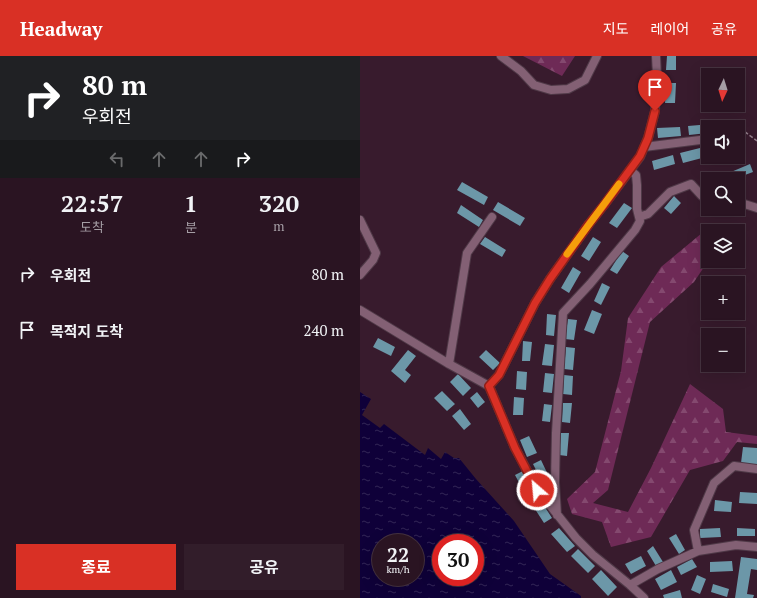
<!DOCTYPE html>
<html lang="ko">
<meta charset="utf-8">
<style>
body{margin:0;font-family:"PT Serif","Noto Sans KR",serif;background:#321d2a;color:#f1f3f6;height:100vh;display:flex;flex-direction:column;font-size:15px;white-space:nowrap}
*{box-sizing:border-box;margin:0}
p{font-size:13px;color:#a59ea5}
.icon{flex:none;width:22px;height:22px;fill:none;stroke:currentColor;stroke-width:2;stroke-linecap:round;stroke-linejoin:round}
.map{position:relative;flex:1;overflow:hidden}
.details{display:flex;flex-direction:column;background:#2a1422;width:360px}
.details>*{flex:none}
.banner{background:#202124;color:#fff;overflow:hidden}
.needle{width:26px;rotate:184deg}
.fabs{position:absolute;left:341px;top:12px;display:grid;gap:8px}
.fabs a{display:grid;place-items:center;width:44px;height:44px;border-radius:0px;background:#2a1422;box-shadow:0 4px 16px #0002,0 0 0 1px #463340;font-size:20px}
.speed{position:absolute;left:12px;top:478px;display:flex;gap:8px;font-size:20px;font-weight:700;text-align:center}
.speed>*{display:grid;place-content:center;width:52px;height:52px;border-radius:50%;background:#2a1422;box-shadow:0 4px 16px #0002,0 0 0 1px #463340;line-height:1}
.speed small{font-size:10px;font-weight:400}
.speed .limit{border:6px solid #d22;background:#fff;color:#111}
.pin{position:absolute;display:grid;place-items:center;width:34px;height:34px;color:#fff;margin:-41px -17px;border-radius:50% 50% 50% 0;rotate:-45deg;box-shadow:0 0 4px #0007}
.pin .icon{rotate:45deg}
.me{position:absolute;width:44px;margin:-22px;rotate:333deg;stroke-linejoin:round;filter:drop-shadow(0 0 3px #0008)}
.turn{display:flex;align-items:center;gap:14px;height:84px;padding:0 16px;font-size:18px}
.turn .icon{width:52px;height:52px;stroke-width:2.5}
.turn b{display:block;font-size:28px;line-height:34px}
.lanes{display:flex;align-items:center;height:38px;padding:0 16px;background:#0003;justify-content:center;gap:20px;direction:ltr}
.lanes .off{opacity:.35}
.eta{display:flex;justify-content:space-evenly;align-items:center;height:68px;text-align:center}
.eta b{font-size:24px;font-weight:700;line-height:28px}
.button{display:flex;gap:8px;margin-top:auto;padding:8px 16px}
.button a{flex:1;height:46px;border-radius:0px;background:#d93025;color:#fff;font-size:16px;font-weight:700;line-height:46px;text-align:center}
.button a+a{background:#321d2a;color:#f1f3f6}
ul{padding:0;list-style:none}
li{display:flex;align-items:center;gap:12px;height:56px;padding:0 16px}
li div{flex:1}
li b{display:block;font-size:15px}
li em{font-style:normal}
header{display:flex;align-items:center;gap:24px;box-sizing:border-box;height:56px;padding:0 20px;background:#d93025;color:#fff}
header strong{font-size:19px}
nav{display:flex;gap:22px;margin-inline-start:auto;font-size:14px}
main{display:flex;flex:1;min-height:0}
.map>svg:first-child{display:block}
.forest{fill:url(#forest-firs)}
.water{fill:url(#water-ripples);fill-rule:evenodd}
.building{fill:#6c97a8}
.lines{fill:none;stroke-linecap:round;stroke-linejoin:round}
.street-casing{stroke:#4f3947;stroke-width:10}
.path{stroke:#937e8b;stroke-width:1.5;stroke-dasharray:4 2;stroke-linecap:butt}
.street{stroke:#836074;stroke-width:8}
.route-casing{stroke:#8d1f18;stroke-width:10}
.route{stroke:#d93025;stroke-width:7}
.slow{stroke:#f59e0b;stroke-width:7}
</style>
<header>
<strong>Headway</strong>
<nav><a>지도</a><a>레이어</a><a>공유</a></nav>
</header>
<main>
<section class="details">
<div class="banner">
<div class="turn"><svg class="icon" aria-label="right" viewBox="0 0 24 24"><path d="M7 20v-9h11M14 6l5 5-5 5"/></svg><div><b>80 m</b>우회전</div></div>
<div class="lanes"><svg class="icon off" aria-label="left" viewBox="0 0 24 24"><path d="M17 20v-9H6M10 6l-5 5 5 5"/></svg><svg class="icon off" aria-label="ahead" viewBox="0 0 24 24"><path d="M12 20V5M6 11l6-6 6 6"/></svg><svg class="icon off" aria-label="ahead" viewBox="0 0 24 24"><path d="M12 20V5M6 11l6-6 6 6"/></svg><svg class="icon" aria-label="right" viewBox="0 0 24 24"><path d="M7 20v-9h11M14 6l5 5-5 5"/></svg></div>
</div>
<div class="eta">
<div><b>22:57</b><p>도착</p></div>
<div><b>1</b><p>분</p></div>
<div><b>320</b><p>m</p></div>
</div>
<ul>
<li><svg class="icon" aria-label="right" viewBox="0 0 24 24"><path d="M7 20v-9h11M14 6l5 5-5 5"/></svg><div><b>우회전</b></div><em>80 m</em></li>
<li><svg class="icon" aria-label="arrive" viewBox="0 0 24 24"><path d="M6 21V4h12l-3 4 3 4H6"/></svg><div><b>목적지 도착</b></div><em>240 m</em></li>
</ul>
<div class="button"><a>종료</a><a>공유</a></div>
</section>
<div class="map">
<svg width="397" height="542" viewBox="0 0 397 542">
<defs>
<pattern id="forest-firs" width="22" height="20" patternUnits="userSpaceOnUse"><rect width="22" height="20" fill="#6e2a56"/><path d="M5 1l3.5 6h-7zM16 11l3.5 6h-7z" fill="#84496f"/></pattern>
<pattern id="water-ripples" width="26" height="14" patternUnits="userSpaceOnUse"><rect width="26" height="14" fill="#0f0039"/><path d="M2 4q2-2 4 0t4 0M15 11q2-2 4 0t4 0" fill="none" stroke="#332656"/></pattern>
</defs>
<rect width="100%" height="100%" fill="#381b2d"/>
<path class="forest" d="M163,0H215L202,20Z
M348,172L351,175H348V205L334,226L290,266L248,434L233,447L268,456L291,412L330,328L363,353L366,376L397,380V388L377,386L363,405L330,414L291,481L251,491L242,466L212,458L207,443L235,416L261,315L268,262L301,211Z"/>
<path class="water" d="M0,336L11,343L2,359L20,372L24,368L65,399L68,392L81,403L85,396L94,402H99L116,423L154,465L190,518L221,540V542H0ZM21,487H55V521H21ZM81,487H115V521H81Z"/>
<path class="building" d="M307,0H316V14H306Z
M306,27H316L315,47H305Z
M351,68V71H348V77L329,79L328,70Z
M320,71L321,80L298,82L297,72Z
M340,92L342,102L323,107L320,97Z
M313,99L315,108L294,114L292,105Z
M390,108L393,116L374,123L371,116Z
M102,126L128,141L124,149L97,134Z
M314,140L321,147L311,158L304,152Z
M138,146L165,162L160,170L133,154Z
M264,147L272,152L257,172L249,167Z
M101,149L123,164L119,171L97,157Z
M125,181L146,194L142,201L120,188Z
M233,181L241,186L229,205L221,200Z
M262,195L269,200L257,218L250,214Z
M213,211L221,216L209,237L201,232Z
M242,227L250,231L241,249L234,245Z
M232,254L242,258L234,278L224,274Z
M187,258L196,259L194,280L186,279Z
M208,263L217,264L214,284L205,283Z
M18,282L35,291L31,300L13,291Z
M163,285L172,286L170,305H162Z
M185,288L194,289L192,310L182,309Z
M206,291L215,292L213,314L204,313Z
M48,294L56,300L45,314L51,319L45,327L31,315Z
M126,294L140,307L133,314L119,301Z
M157,315L167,316L166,334L156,333Z
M185,317L194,318L192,337L183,336Z
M98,318L111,332L103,340L90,326Z
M204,319L213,320L212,339L203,338Z
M82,335L95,348L87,355L74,342Z
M117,336L125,346L118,352L110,342Z
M154,341L164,342L163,359H153Z
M203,347H212L210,367L202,366Z
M184,348L192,349L190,366L182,365Z
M100,353L111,368L104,374L92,360Z
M201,377H209L207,400L199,399Z
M169,380L177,397L167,401L160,384Z
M383,391L397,392V409L381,407Z
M181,404L190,423L182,426L173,408Z
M163,415L173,434L165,438L155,419Z
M380,436L397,437V448L379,447Z
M355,444L372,446L371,456L354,455Z
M181,445L192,462L184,467L173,450Z
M199,472L215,490L207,496L191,478Z
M360,472L361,481L340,482V473Z
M377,472L395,473V480H377Z
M316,478L325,494L319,498L309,482Z
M293,490L303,506L296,510L287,495Z
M218,493L235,510L228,517L211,500Z
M281,500L286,510L271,518L265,508Z
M381,501L397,503V514L391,513L387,538L394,539L393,542H375Z
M332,503L337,511L321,519L317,511Z
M372,505L373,515L350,516V506Z
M241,514L257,531L248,540L232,523Z
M311,514L317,526L301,534L295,523Z
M337,519L346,523L340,538L331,534Z
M353,528L369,533L367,541L351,536Z
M320,534L322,542H304L303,539Z"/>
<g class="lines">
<g class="street-casing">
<path id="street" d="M141,0L161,15L174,29L191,34L208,33L225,24L237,0
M369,71L374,68
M284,91L348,83
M378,146L397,152
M279,161L288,158L310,136L331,128L342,140L348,141
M0,164L16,197L13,204L0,219
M0,254L89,308L129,330L155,392L177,433L216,482L233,499L270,529L284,542
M89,308L107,197L132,161
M129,330L139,319L175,247L190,223L229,168L244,149L280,101L288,82L295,55L297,20L296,0
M197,459L195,426L196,377L203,257L230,228L275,174L280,165L277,153V129L276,119L270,114
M338,495L334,474L354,427L374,410L397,413
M270,529L298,513L338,495L376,489L397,491"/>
</g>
<path class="path" d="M380,72L397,85"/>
<use href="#street" class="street"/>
</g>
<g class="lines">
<g class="route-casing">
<path id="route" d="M177,434L155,392L129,330L139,319L175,247L190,223L229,168L244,149L280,100L288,82L295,55"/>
</g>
<use href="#route" class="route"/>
<path class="slow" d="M207,198L259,128"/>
</g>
</svg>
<div class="fabs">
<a><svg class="needle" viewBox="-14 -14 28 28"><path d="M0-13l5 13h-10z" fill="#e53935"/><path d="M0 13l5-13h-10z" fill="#a59ea5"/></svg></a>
<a><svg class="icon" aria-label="sound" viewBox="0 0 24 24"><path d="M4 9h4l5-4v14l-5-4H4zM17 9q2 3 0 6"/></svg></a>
<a><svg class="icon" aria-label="search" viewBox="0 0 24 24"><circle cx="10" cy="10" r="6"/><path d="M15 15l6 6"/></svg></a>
<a><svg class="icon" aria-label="layers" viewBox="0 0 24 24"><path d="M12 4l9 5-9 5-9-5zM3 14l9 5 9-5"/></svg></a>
<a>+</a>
<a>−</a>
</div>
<div class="speed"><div>22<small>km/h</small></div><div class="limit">30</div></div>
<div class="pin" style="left:295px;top:55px;background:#d93025"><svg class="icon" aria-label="arrive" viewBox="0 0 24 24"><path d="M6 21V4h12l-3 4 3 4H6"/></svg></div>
<svg class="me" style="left:177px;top:434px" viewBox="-20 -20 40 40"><circle r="17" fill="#d93025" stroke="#fff" stroke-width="3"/><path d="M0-11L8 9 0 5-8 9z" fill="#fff"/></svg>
</div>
</main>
